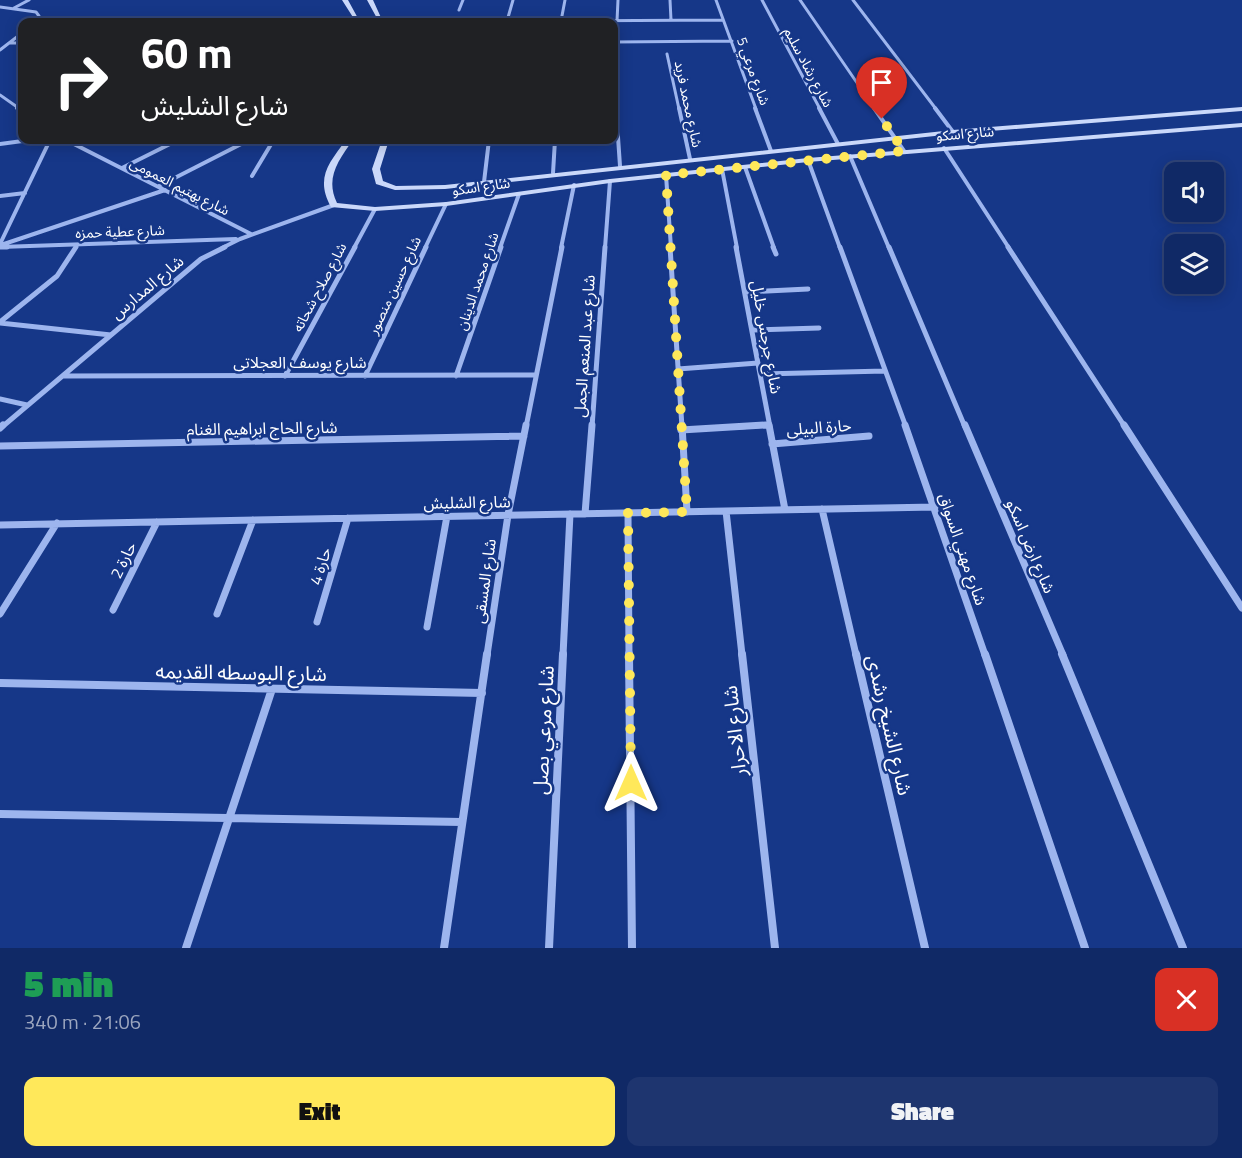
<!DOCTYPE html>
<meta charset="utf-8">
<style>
body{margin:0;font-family:"Titillium Web","Noto Sans Arabic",sans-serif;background:#1e356f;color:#f1f3f6;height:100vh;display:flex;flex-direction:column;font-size:22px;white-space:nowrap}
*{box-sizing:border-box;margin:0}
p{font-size:20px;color:#9ca6bf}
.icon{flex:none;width:33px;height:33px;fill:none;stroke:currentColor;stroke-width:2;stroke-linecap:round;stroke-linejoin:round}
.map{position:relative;height:948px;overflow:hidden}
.drawer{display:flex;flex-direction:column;background:#102966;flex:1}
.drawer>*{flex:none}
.top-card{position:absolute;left:18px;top:18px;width:600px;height:126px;border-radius:12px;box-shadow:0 3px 15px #0003,0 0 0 2px #30457a;background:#202124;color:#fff;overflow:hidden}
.buttons{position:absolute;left:1164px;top:162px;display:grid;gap:12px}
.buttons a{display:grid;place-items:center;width:60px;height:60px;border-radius:12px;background:#102966;box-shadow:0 3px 15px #0003,0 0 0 2px #30457a;font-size:30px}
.pin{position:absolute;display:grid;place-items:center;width:51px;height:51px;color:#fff;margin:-62px -26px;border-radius:50% 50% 50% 0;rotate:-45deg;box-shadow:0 0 6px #0007}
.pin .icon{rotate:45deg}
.me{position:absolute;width:66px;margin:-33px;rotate:0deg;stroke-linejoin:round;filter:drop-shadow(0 0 4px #0008)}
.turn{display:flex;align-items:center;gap:21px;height:126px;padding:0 24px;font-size:27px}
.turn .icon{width:78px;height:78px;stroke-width:2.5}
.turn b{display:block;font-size:42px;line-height:51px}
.round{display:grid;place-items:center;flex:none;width:63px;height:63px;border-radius:12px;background:#1e356f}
.overview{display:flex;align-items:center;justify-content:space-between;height:102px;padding:0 24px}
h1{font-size:36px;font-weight:800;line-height:45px;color:#1e9e55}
.button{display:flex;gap:12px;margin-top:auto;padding:12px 24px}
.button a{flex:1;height:69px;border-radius:12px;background:#ffe85a;color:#111;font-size:24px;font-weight:800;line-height:69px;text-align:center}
.button a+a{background:#1e356f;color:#f1f3f6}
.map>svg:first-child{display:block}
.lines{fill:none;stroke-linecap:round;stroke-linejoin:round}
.minor-far4{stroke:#9db5ee;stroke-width:3}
.minor-far3{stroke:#9db5ee;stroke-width:4}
.minor-far2{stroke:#9db5ee;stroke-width:5}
.minor-far1{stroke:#9db5ee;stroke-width:7}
.minor{stroke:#9db5ee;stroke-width:8}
.secondary{fill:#cad8fa;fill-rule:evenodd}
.route{stroke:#ffe85a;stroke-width:10;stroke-dasharray:0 18}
.labels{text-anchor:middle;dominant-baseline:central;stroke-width:5;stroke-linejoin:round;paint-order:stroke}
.far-street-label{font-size:14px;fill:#fff;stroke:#163788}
.street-label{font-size:16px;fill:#fff;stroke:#163788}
.near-street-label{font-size:20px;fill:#fff;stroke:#163788}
</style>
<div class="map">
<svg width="1242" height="948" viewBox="0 0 1242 948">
<rect width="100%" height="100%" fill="#163788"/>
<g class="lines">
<path class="minor-far4" d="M670,0L671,20
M716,0L756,109
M762,0L820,109
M800,0L875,109
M853,0L936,109
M0,7L36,12L39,16L36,22
M14,8L29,0
M459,10L463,0
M507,21L513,0
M561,21L565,0
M617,21L618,0
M179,22L181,20
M381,22L723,20
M614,42L732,41
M9,43H22
M0,50L22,33
M667,54L679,109
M614,86L616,109
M0,95L20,109"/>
<path class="minor-far3" d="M17,108L22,111
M616,108L620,166
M679,108L690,159
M755,108L771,151
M819,108L838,144
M874,108L904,151
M935,108L953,132
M66,140L251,234
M234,140H314
M0,144L30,140
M944,148L1009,248
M850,156L889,248
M808,160L840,248
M745,167L774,248
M122,168L178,140
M722,169L737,248
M553,173L555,140
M666,175L671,248
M252,176L273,141
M484,182L489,140
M159,186L249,140
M0,196L25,193
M0,244L50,140
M1,245L165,190
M0,247L236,239
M75,248L77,245
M222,248L240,239L334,205
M354,248L375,209
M425,248L446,204
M500,248L519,194
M561,248L574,185
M605,248L610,181"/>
<path class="minor-far2" d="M0,247H7
M670,247L682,427
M736,247L770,427
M773,247L776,254
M840,247L906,427
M889,247L965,427
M1008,247L1125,427
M745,292L808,289
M0,322L57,276L76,247
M0,323L111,335
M752,330L819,328
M678,369L758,363
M760,374L885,371
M63,376L536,375
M285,376L355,247
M365,376L426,247
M456,376L501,247
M0,399L27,405
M2,427L201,259L225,247
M526,427L562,247
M592,427L605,247
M740,427L769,425"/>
<path class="minor-far1" d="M682,425L687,512
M769,425L785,510
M905,425L985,655
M965,425L1063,655
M1124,425L1242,608
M0,428L3,425
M681,430L766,425
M772,444L869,436
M0,446L524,436
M822,509L856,655
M726,511L742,655
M628,513L629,655
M585,514L592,425
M0,525L935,507
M113,610L157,522
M0,614L57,523
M217,614L253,520
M317,622L348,518
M427,627L447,516
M487,655L508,515L526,425
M563,655L570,514"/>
<path class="minor" d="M629,654L632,948
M742,654L775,948
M856,654L925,948
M985,654L1085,948
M1062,654L1183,948
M0,683L482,693
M0,814L462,822
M186,948L272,689
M444,948L487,654
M549,948L563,654"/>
<path class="secondary" d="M342,0H348L360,22H356Z
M367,0H373L383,22H379Z
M1242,107V111L953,134L445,189L395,190L376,184L372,169L382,140H389L380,169L383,181L396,186L445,185L953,130Z
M1242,123V127L808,162L610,183L446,206L375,211L331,207C315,178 329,163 346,140H353C338,161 325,178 337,203L375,207L446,202L610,179L808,158Z"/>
</g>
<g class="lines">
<path class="route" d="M631,783L628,513L687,512L666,175L904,151L882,119"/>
</g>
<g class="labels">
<g class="far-street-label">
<text transform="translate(809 67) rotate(62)">شارع رشاد سليم</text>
<text transform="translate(754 71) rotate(70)">شارع مرعي 5</text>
<text transform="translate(689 104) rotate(78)">شارع محمد فريد</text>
<text transform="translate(965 133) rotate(-5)">شارع اسكو</text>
<text transform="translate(180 186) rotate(27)">شارع بهتيم العمومى</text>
<text transform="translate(481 186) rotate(-8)">شارع اسكو</text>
<text transform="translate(120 231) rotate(-2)">شارع عطية حمزه</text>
<text transform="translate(477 281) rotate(-71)">شارع محمد الدينان</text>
<text transform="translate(394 285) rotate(-65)">شارع حسين منصور</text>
<text transform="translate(319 287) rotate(-62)">شارع صلاح شحاته</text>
</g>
<g class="street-label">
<text transform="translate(147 287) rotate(-40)">شارع المدارس</text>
<text transform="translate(767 337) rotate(80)">شارع جرجس خليل</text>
<text transform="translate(584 346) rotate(-86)">شارع عبد المنعم الجمل</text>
<text x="300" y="362">شارع يوسف العجلاتى</text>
<text transform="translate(819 427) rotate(-4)">حارة البيلى</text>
<text transform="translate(262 428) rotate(-1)">شارع الحاج ابراهيم الغنام</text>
<text transform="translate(467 502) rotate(-1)">شارع الشليش</text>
<text transform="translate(1031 546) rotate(67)">شارع ارض اسكو</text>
<text transform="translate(963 549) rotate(71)">شارع مهني السواق</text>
<text transform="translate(123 560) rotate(-64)">حارة 2</text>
<text transform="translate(320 566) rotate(-73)">حارة 4</text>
<text transform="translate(484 581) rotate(-82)">شارع المسقى</text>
</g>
<g class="near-street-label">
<text transform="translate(241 672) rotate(1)">شارع البوسطه القديمه</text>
<text transform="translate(890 725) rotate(77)">شارع الشيخ رشدى</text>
<text transform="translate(543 730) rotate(-87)">شارع مرعي بصل</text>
<text transform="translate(734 731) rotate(-96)">شارع الاحرار</text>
</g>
</g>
</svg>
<div class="buttons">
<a><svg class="icon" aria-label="sound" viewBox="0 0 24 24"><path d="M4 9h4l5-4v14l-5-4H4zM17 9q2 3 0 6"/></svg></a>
<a><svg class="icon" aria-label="layers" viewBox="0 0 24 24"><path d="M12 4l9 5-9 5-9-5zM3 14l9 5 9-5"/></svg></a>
</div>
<div class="pin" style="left:882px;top:119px;background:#d93025"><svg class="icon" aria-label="arrive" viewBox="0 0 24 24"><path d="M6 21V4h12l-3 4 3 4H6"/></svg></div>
<svg class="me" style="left:631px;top:783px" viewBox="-20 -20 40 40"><path d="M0-17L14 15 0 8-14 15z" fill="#ffe85a" stroke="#fff" stroke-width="4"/></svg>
<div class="top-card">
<div class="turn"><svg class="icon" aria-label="right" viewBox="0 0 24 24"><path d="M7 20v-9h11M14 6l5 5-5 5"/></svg><div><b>60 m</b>شارع الشليش</div></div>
</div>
</div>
<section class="drawer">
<div class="overview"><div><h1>5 min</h1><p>340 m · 21:06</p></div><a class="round" style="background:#d93025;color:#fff"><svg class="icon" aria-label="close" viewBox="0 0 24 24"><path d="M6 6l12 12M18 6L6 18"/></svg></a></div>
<div class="button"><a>Exit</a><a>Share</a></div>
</section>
